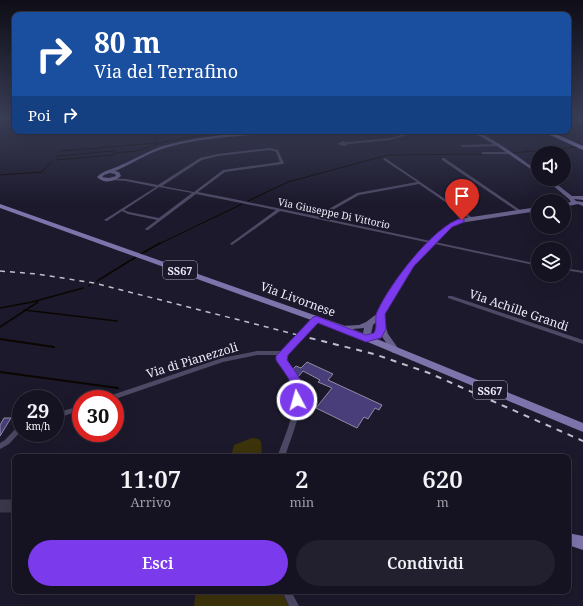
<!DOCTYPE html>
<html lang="it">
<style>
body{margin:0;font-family:"Noto Serif",serif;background:#22202e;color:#f1f3f6;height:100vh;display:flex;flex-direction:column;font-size:15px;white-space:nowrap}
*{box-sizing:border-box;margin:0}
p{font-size:13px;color:#9d9ea5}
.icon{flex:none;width:22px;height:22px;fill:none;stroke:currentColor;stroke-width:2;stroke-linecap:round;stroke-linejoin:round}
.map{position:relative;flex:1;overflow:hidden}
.side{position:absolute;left:12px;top:454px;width:559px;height:140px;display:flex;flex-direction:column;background:#151321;border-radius:8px;box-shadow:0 4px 16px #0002,0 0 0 1px #34323f}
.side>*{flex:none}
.hud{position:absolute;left:12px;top:12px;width:559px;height:122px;border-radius:8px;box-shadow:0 4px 16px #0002,0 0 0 1px #34323f;background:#1a4fa0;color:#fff;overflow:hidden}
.controls{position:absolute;left:531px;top:146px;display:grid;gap:8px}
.controls a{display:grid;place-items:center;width:40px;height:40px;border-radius:50%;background:#151321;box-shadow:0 4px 16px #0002,0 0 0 1px #34323f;font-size:20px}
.speed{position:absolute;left:12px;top:390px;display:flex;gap:8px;font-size:20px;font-weight:700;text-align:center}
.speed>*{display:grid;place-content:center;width:52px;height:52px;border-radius:50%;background:#151321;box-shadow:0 4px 16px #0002,0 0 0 1px #34323f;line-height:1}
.speed small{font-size:10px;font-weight:400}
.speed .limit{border:6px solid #d22;background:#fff;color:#111}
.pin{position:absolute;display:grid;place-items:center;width:34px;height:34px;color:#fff;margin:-41px -17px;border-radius:50% 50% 50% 0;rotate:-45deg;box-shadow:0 0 4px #0007}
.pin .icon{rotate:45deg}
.me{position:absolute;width:44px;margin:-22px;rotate:354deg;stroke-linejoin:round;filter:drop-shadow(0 0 3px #0008)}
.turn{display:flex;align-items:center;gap:14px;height:84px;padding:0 16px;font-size:18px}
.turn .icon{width:52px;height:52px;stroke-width:2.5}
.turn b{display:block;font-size:28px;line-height:34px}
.then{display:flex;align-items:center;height:38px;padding:0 16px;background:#0003;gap:8px;font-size:15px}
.eta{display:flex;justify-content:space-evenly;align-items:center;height:68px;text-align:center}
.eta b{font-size:24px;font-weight:600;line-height:28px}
.cta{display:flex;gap:8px;margin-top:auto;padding:8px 16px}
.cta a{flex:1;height:46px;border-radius:24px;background:#7c3aed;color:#fff;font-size:16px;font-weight:600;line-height:46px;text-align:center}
.cta a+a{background:#22202e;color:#f1f3f6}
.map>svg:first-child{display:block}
.green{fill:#3c330b}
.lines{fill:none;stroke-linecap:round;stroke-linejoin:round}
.stream-far2{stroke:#0b0600;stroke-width:1}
.stream-far1{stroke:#0b0600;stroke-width:1.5}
.stream{stroke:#0b0600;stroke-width:2}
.building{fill:#4a3e7a;stroke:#8f8ca4}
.primary-tunnel{stroke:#3b384b;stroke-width:13;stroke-dasharray:13 6;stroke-linecap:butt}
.street{fill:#4d4964;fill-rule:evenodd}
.secondary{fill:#68618c;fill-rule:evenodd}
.primary{fill:#7d74ab;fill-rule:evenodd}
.highway{fill:#9085c8;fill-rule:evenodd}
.rail-far2{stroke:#c0bdcd;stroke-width:1;stroke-dasharray:3 3;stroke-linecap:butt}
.rail-far1{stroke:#c0bdcd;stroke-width:1.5;stroke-dasharray:5 5;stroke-linecap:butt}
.rail{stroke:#c0bdcd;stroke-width:2;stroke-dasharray:6 6;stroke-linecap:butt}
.route{fill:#7c3aed;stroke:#51269a}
.labels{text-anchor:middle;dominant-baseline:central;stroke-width:4;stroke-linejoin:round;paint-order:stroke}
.far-street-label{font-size:10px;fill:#edebf9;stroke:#1c192c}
.shield{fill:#1c192c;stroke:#aeacbc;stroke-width:1}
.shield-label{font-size:11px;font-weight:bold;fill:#edebf9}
.street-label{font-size:12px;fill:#edebf9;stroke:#1c192c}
</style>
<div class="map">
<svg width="583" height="606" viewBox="0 0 583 606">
<rect width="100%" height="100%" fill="#1c192c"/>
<path class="green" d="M252,438L259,439L261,442L262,457H231L234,445Z
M196,591H281L289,606H194Z"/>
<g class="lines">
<path class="stream-far2" d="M155,131L154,135L158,144
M61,151L157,143
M513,153L577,147
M57,156L114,151V153
M56,160L113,155L114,153L137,151L164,142L190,137L257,131
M0,175L42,172L52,161
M248,201L288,182L388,155L483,154
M159,244L242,204"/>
<path class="stream-far1" d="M141,254L160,243
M97,281L136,257
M89,286L91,284
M0,308L32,302L83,288
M24,310L117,321
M0,327L38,302"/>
<path class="stream" d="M0,339L54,347
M0,372L118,388"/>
</g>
<path class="building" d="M307,362L333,374L328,380L382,405L379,410L375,408L368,419L364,417L357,428L316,408L332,388L318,382L320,380L303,371L298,377L293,369L296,366L301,368Z
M4,418H11L0,436V425Z"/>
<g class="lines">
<path class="primary-tunnel" d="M0,506H15"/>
<path class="street" d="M417,131H421L390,140L349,144L344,146L337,144L343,141L348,142L390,138Z
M498,144H499V146L462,147L461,146L462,145Z
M270,148L278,150L284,163L283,164L225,172L198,192L229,198L320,217L327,210L357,193L417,182L384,160L383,159L385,158L473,218L471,219H470L456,210L464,220L462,221H461L452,209L454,208L419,184L359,195L329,212L323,218L538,264V266L280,211L232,245L230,244L231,243L276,210L196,194L148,230H146L145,229L157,220L128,214L122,211L107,221H106L104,220L156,187L126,181L112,180L110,179L111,178L126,179L158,185L200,158L218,154ZM270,150L276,152L280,162L223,170L194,192L162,186L202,160L218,156ZM159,187L192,193L159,218L129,212L124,210Z
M482,152H510L511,153L510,154H482Z
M442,158H444L523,212L521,213H520L442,160Z
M564,268L583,271V273L564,270Z
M448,296H452L583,340V344L448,298Z
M316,317L319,319L318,320L284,356C287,367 296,373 300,383C307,401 290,440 285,457H277C284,439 299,404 294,385C293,379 288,375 285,370C281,366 279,361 278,356L279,355H257L223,362L115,399H105L106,397L222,358L257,351H282L314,318Z
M81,406V410L55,419V413Z
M21,424V431L9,444L0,449V443L5,440L19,425Z
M282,591H291L299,606H289Z"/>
<path class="secondary" d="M6,118H15V119L0,121V119Z
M278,131H293L291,132C249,136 206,136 165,148C147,153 132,164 115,171L119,172L121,176C114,182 104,184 97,177C102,171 113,169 121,165C135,159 148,151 163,146C200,135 239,134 278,131ZM110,173L115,174L116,176L109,178L102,177L104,175Z
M471,131C485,131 525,162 538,171V174L497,146Z
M545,179H550L572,196H583V200L574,199L576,201L583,202V206L578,204L564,207V203L571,202L569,199Z
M538,207V211L466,222L454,225L413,266L385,314V325L388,334L400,351L399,353H393L381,335L380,337L366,341L362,338L364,328L342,330L338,328L342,326L359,325L366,322L378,313L408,264L450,223L465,218ZM377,321L378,327L374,333L371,334L373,325Z"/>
<path class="primary" d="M0,204L345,326L583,423V432L339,330L0,208Z
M568,533L583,536V550L568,545Z"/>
<path class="highway" d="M541,131H549L583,146V150Z"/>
<path class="rail-far2" d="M573,118L583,123"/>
<path class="rail-far1" d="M0,271L37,274L94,283L302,336"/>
<path class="rail" d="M298,335L374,354L429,373L583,441"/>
</g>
<linearGradient id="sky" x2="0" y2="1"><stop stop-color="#0f0e18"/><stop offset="0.58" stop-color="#3a3e56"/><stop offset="1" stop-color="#3a3e56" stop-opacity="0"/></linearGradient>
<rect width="583" height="203" fill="url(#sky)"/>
<path class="route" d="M462,218L464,219V222L452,227L414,266L385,314L386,329L381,338L366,342L318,323L288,355L287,360C295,372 310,388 301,403L297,404L293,403C290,398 293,392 292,387C290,378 281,368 276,360V356L313,317L316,316L366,335L374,333C378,326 374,319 377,312C389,285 433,226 462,218Z"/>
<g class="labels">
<g class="far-street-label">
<text transform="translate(334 213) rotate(12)">Via Giuseppe Di Vittorio</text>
</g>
<g class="shield">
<rect x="163" y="261" width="34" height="18" rx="3"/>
<rect x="473" y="381" width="34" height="18" rx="3"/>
</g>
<g class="shield-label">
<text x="180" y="270">SS67</text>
<text x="490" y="390">SS67</text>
</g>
<g class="street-label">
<text transform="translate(298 299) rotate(20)">Via Livornese</text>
<text transform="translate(519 310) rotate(19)">Via Achille Grandi</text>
<text transform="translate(192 360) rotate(-17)">Via di Pianezzoli</text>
</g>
</g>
</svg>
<div class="controls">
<a><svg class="icon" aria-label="sound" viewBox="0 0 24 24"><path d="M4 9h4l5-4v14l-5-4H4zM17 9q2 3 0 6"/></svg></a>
<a><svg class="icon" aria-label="search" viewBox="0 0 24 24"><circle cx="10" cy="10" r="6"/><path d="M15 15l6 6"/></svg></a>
<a><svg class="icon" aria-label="layers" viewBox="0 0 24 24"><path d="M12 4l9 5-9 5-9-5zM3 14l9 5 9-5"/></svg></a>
</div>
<div class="speed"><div>29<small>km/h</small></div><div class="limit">30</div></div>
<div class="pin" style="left:462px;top:220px;background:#d93025"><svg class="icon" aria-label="arrive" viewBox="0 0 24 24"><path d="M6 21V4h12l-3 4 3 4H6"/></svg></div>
<svg class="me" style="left:297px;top:400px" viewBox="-20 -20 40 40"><circle r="17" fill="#7c3aed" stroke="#fff" stroke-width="3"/><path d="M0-11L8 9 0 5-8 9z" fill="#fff"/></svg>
<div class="hud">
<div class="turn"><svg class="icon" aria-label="right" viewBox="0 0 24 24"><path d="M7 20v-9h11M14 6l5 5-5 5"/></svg><div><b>80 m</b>Via del Terrafino</div></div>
<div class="then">Poi<svg class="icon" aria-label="right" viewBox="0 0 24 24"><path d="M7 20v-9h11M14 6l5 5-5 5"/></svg></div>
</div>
<section class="side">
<div class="eta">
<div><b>11:07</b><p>Arrivo</p></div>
<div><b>2</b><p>min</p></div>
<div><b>620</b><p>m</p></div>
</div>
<div class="cta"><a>Esci</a><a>Condividi</a></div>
</section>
</div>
